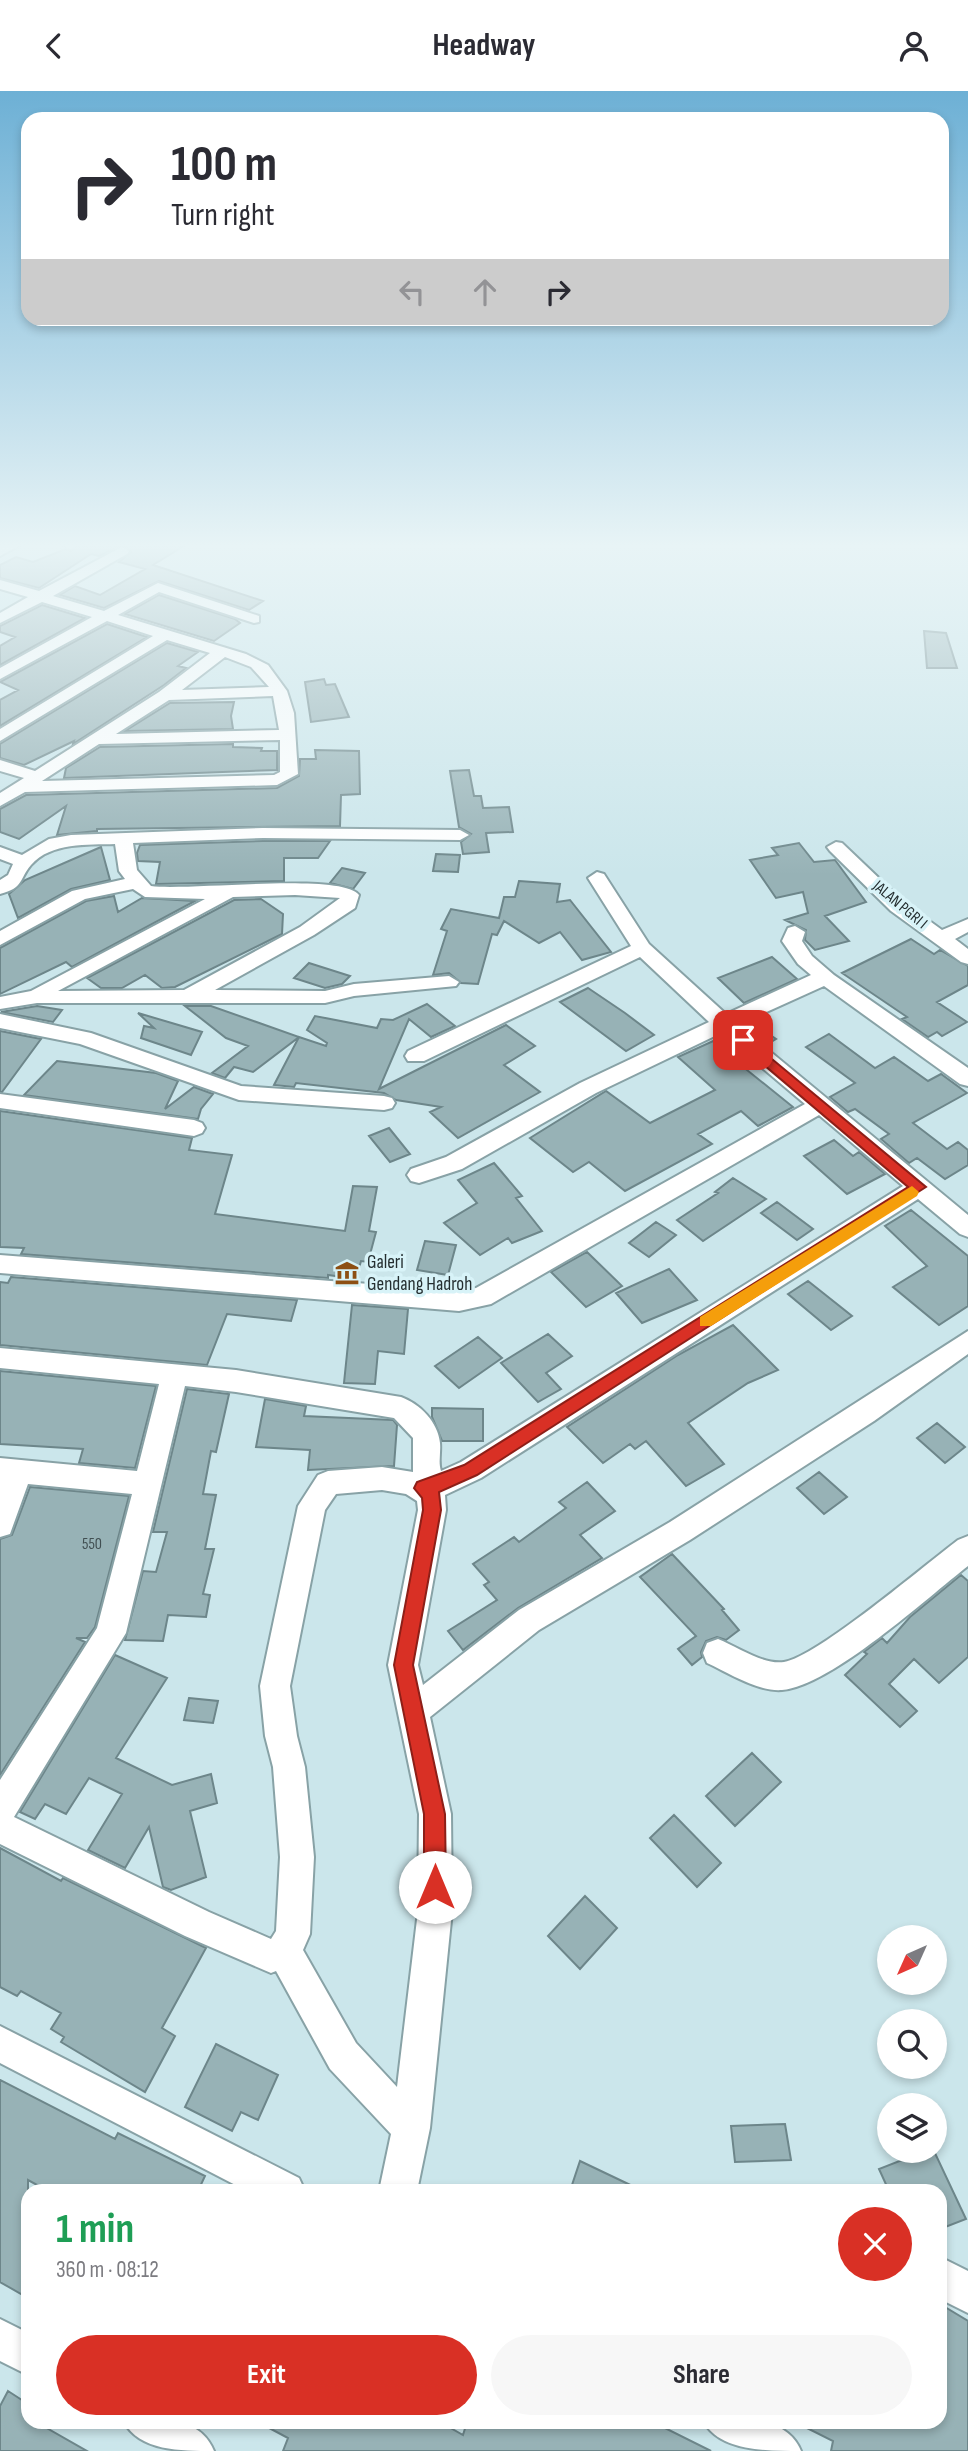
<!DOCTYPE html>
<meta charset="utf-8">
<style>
body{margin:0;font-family:"Sofia Sans Condensed",sans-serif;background:#f7f7f7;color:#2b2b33;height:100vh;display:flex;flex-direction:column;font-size:26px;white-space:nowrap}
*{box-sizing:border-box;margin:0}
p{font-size:23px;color:#7c7c81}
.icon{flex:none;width:38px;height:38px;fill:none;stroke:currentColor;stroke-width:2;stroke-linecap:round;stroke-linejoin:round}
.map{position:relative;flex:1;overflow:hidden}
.drawer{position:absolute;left:21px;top:2093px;width:926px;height:245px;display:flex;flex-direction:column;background:#fff;border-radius:21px;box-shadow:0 4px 10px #0003}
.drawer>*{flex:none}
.hud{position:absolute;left:21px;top:21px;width:928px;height:214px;border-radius:21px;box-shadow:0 4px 10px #0003;background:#fff;color:#2b2b33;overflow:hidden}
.needle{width:46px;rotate:225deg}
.buttons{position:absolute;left:877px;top:1834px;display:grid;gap:14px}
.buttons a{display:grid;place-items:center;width:70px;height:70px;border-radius:50%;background:#fff;box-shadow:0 4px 10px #0003;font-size:35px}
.pin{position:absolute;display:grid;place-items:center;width:60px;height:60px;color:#fff;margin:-30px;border-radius:14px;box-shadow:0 4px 10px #0006}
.me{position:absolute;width:77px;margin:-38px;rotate:0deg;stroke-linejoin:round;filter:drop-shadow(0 0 5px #0008)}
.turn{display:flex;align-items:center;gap:24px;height:147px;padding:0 35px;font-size:32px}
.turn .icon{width:91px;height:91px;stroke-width:2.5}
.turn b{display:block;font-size:49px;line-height:60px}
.lanes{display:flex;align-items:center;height:66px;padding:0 35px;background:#0003;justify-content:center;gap:35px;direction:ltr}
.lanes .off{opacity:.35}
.round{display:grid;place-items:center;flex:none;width:74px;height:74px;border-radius:37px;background:#f7f7f7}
.overview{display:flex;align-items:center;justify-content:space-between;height:119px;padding:0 35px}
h1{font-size:42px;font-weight:700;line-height:52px;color:#1e9e55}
.action{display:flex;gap:14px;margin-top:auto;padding:14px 35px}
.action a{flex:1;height:80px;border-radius:42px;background:#d93025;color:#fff;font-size:28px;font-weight:700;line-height:80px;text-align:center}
.action a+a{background:#f7f7f7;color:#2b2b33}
header{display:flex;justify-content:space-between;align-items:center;height:91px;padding:0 35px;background:#fff;font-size:32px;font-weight:700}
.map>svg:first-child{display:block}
.building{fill:#97b2b6;stroke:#6d868a;stroke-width:2}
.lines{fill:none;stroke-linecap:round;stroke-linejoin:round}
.minor-casing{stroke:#88a2a6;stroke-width:4}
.minor{fill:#fff;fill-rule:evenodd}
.route{fill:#d93025;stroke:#8d1f18;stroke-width:2}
.slow{fill:#f59e0b}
.labels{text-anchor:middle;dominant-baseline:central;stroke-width:7;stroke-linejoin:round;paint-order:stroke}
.far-street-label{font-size:16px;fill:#242e30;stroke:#d8f3f8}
.number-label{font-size:16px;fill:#414f52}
.poi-label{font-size:19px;fill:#242e30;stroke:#d8f3f8;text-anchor:start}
</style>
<header><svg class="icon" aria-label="back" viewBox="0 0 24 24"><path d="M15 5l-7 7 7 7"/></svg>Headway<svg class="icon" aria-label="person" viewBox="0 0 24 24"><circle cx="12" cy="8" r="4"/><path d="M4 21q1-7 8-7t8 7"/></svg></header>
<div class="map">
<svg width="968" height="2360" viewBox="0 0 968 2360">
<rect width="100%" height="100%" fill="#cbe6eb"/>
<path class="building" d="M79,453H187L153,474L263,510L249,519L159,490L104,517L60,504L75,495L100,504L145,478L119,471L131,461L123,454L99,465L91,463L39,497L0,487V474L16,466L33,471L66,458L71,460Z
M159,504L235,528L240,532L214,550L125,523Z
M42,514L85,527L0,574V555L15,546L0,541V535Z
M107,533L147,546L0,635V609L18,599L0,591Z
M924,540L946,542L957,577H927Z
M167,552L198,561L178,575L186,577L164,594L73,653L74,650L24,674L0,667V653Z
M324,588L326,594L335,593L349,626L311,631L305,591Z
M234,611L231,625L233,638L125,640L170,612Z
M233,653V656L262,657L261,660H277V679L64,687L66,677L100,656Z
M315,659L359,660L360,703L341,704L340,735L97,738V740L57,744L66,715L19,748L0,741V718L26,704L277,697L299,685L300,668H316Z
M469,679L474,705H481L483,717L509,716L513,741L486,742L489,761L463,763L461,751L471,743L459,736L450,680Z
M263,750H330L318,767H284V790L156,793L160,771L138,770L137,762L140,754Z
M799,752L814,771L835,769L866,811L825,825L849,850L815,859L805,849L806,839L785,829L808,822L803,801L776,807L750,769L778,764L772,757Z
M101,756L110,789L71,798L18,827L9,803L25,789Z
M436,763L460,764L458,781L433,780Z
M342,777L365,782L353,798L330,792Z
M519,790L560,793L557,811L570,809L611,861L582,869L560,841L539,852L504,830L497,844L492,843L478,893L461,892L449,882L433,884L447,840L441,838L451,818L499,827L504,806H515Z
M114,805L118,821L142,807L195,810L72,876L66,871L0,903V857L86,810Z
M261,808L283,823L282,843L175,896L162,897L145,884L122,897H101L87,887L234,809Z
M911,848L934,863L940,859L968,875V894L937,911L967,931L942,945L937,941L928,946L902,928L907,926L842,882Z
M772,866L797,888L744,912L718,887Z
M309,872L350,885L342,893L325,897L294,887Z
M588,897L625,922L654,944L626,960L560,911Z
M427,913L455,935L431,946L409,928L379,998L506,934L535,955L504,974L540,1001L458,1047L430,1021L441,1016L396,1009L384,1002L296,992L294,996L274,994L299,946L326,955L327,952L307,939L315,925L377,937L381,928L393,929Z
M37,915L62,919L53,931L1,921Z
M185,915H211L299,946L253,981L234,976L225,987L212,982L248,955L226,947Z
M138,922L202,941L191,964L141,947L144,935L154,937Z
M751,931L776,948L766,954L743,935Z
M0,940L41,948L2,1001H0Z
M829,943L875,977L894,966L928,990L941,983L967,1002L913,1032L947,1058L958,1051L968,1059V1074L945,1088L917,1067L909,1072L881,1048L889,1043L855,1018L848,1021L830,1006L855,992L806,956Z
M722,946L746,966L737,971L793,1016L758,1035L741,1020L698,1043L712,1053L625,1100L589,1071L573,1081L530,1047L606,1000L650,1032L715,999L678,966Z
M57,970L156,982L178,990L165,1018L194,996L213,1003L201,1018L198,1028L24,1004Z
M0,1020L192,1047L189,1059L232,1064L215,1123L345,1140L353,1095L377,1096L369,1140L376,1141L368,1171L361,1170L356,1188L328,1184V1187L21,1163L24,1157L0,1156Z
M389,1037L410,1063L390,1071L369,1045Z
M834,1049L853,1065L859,1061L885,1083L847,1103L804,1065Z
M494,1072L522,1105L516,1107L542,1140L512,1152L508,1147L480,1164L444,1132L477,1112L458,1089Z
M733,1087L766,1108L703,1150L677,1129L718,1102L715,1101Z
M777,1111L813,1138L797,1149L761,1122Z
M911,1119L968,1165V1215L939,1234L893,1196L927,1175L885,1135Z
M656,1131L676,1144L649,1166L629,1152Z
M425,1150L456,1154L448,1184L417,1179Z
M587,1161L622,1195L586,1216L551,1181Z
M669,1178L697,1209L642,1232L616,1202Z
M11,1186L297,1209L291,1230L227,1223L207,1274L0,1254V1191L8,1192Z
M808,1190L852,1225L831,1239L788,1203Z
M352,1214L408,1218L404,1263L378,1260L375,1293L344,1292Z
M733,1234L778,1279L748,1292L688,1332L724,1373L686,1395L646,1350L635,1358L630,1353L603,1372L567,1336L678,1264Z
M548,1243L572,1265L546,1282L561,1298L538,1311L501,1272Z
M478,1246L502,1267L459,1297L435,1275Z
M0,1280L156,1295L135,1377L79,1372L83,1358L0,1353Z
M187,1298L229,1303L216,1361L211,1360L203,1403L216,1404L205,1458H214L203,1503L210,1504L206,1526L168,1524L163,1550L125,1549L143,1480L156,1481L167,1441H153Z
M265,1308L306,1315L304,1325L393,1329L397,1334L394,1375L308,1379L310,1359L256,1356Z
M432,1317L483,1318V1350H442L432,1326Z
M937,1332L965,1356L945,1372L917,1347Z
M819,1381L847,1406L824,1423L797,1397Z
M587,1391L615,1420L580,1444L602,1467L518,1517L463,1559L448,1540L497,1509L484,1494L489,1491L473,1473L514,1446L519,1451L566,1417L559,1411Z
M30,1396L129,1405L95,1536L87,1547H76L85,1551L0,1684V1448L12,1444Z
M672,1463L724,1518L722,1519L739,1539L726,1549L717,1546L706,1550L701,1561L702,1566L692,1574L678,1558L696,1545L640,1486Z
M961,1484L968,1490V1566L939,1592L914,1568L889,1593L917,1620L900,1636L845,1584L867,1563L864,1561L882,1547L887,1552L910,1526Z
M115,1564L167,1587L116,1667L172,1694L211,1683L217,1712L190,1720L206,1786L171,1799L163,1796L149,1736L125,1777L88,1759L122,1703L89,1687L66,1723L45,1713L35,1728L20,1721Z
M189,1607L218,1610L213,1632L184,1629Z
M752,1662L781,1691L735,1735L706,1705Z
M674,1724L721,1772L697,1796L650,1747Z
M0,1757L61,1790L63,1787L206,1857L162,1937L175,1945L145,2001L61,1951L64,1946L51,1938L61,1922L21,1900L17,1905L0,1896Z
M585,1805L617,1837L580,1878L548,1845Z
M216,1953L278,1984L258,2029L241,2021L232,2040L185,2016Z
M0,1989L115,2048L118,2042L205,2085L198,2100H48L28,2089V2207L0,2191Z
M785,2033L791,2069L735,2071L731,2035Z
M925,2060H934L966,2128L940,2138V2100H889L879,2078Z
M580,2070L643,2100H570Z
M940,2213L968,2230V2360H831L833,2350L795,2331H940Z
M8,2300L28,2313V2331H36L87,2360H0V2315Z
M258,2331H440L463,2344L467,2331H653L711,2360H283L288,2347Z"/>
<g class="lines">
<g class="minor-casing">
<path id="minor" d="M4,453H22L0,465V455Z
M62,453H76L77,454L70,458Z
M122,456L129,460L127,463L53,505L104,520L158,492L259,525V531L254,532L159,501L118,524L246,563L268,574L287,600L294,622L298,683L277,694L25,701L0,715V702L24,687L0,680V669L35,680L159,601L210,562L167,549L0,650V638L153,545L107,530L0,588V577L92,526L42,511L0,532V522L28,506L0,498V489L39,500ZM225,566L251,576L269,596L182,599ZM273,605L279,639L116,643L169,609ZM280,649V681L274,684L42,690L99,653Z
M263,737L460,739L469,744L460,749L263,747L133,752L137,779L151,795C188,800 341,781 359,804L355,817L314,844L215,899L325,900L354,893L449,885L459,891L456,895L354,905L325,912H37L0,918V906L31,900L205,808L145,806L133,798L85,808L0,854V840L72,800L125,788L119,780L115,753C88,754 51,751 31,774C19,788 24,797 0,803V789L8,784L13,773L0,768V756L22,764L49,748L71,744ZM295,804L340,807L300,836L184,899L58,900L233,806Z
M836,751L842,752L905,812L942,839L968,828V841L955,848L968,858V873L961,871L891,820L830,760L827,756Z
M597,781L604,783L649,853L726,923L811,884L798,873L782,850L788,837L795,835L805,841L802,850L812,865L834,884L968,977V995L960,993L824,895L738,934L968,1124V1146L960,1143L918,1108L481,1387L445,1404L446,1419L418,1574L423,1594L519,1519L670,1431L968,1240V1263L874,1330L690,1449L539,1539L430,1626L451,1723L452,1820L430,2037L417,2100H379L391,2043L330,1978L276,1880L271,1882L185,1845L0,1753V1689L97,1537L132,1403L28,1393L10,1443L0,1446V1367L137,1380L159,1293L0,1277V1257L236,1279L401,1306C420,1313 438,1331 440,1352C441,1362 438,1371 441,1380L461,1371L903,1095L819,1024L491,1213L459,1220L0,1182V1164L459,1200L476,1197L805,1013L721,942L596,1002L462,1078L419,1092L411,1090L407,1084L411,1078L446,1066L580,992L709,931L640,866L424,970H408L405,965L408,960L631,855L588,787ZM185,1295L236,1301L394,1327L413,1347V1381L382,1376L328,1380L318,1384L298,1415L260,1595L265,1645L273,1676L280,1766L276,1840L271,1848L209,1821L14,1726L126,1542ZM382,1399L406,1403L417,1410L418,1419L388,1574L419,1723L418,1820L397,1996L356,1952L303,1859L310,1843L314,1766L305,1676L297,1645L290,1595L325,1419L336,1403Z
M0,923L91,942L241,995L384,1005L392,1007L395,1012L392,1017L384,1019L239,1009L80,953L0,937Z
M0,1003L194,1029L202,1032L205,1037L202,1042L194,1045L0,1017Z
M968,1445V1475C928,1506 831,1595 782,1599C758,1601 729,1582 707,1572L703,1562L707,1552L718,1548C738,1556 763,1574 784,1571C817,1566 926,1473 958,1449Z
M0,1935L299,2087L305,2100H247L0,1972Z
M940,2166L968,2180V2222L940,2208Z
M0,2228L28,2242V2284L0,2270Z
M124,2331C159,2331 198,2322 214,2360C180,2360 140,2360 124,2331Z
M704,2331C739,2331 785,2322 801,2360C766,2360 720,2360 704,2331Z"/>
</g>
<use href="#minor" class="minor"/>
</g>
<linearGradient id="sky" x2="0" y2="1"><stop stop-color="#6db0d5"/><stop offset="0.58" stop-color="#e8f4f6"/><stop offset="1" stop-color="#e8f4f6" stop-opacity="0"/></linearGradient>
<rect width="968" height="784" fill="url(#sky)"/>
<path class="route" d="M743,944L926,1096L477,1384L439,1401L441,1419L413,1574L445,1723L446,1796L443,1804L435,1807L427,1804L424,1796V1723L394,1574L423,1419L422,1407L414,1397L417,1391L464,1374L908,1096L738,952L736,949Z"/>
<path class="slow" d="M912,1095L919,1101L917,1105L711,1235H700V1226Z"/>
<defs>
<g id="museum-bare" transform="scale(1.89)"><path d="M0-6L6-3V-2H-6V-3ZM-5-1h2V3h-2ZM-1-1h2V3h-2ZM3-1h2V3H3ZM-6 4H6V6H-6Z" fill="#8d4f13" stroke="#d8f3f8" stroke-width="2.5" paint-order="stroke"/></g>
</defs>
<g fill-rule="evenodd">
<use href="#museum-bare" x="347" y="1182"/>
</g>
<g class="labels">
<g class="far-street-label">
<text transform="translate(900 814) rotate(40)">JALAN PGRI I</text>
</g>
<g class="number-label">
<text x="92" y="1453">550</text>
</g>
<g class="poi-label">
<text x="367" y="1171">Galeri<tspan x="367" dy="22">Gendang Hadroh</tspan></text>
</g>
</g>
</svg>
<div class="buttons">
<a><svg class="needle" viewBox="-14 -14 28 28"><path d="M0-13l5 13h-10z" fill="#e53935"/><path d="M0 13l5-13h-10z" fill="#7c7c81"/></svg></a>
<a><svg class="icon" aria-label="search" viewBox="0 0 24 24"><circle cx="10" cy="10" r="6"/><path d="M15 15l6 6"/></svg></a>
<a><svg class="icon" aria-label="layers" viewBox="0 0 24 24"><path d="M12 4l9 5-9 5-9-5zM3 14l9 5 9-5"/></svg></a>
</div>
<div class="pin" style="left:743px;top:949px;background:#d93025"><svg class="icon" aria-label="arrive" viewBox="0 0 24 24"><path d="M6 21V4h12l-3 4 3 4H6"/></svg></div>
<svg class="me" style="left:435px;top:1796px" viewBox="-20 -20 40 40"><circle r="19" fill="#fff"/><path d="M0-13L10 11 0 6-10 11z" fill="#d93025"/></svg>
<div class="hud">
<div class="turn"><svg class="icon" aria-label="right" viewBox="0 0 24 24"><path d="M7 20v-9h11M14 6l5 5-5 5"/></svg><div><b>100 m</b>Turn right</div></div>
<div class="lanes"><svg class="icon off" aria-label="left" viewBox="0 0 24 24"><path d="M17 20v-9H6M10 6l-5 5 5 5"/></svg><svg class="icon off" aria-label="ahead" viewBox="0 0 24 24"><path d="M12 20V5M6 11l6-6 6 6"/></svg><svg class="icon" aria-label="right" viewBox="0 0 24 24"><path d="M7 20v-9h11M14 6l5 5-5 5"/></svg></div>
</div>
<section class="drawer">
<div class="overview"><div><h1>1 min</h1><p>360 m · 08:12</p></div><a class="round" style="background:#d93025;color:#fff"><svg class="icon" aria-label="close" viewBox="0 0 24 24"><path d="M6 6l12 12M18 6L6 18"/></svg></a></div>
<div class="action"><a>Exit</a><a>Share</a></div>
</section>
</div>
